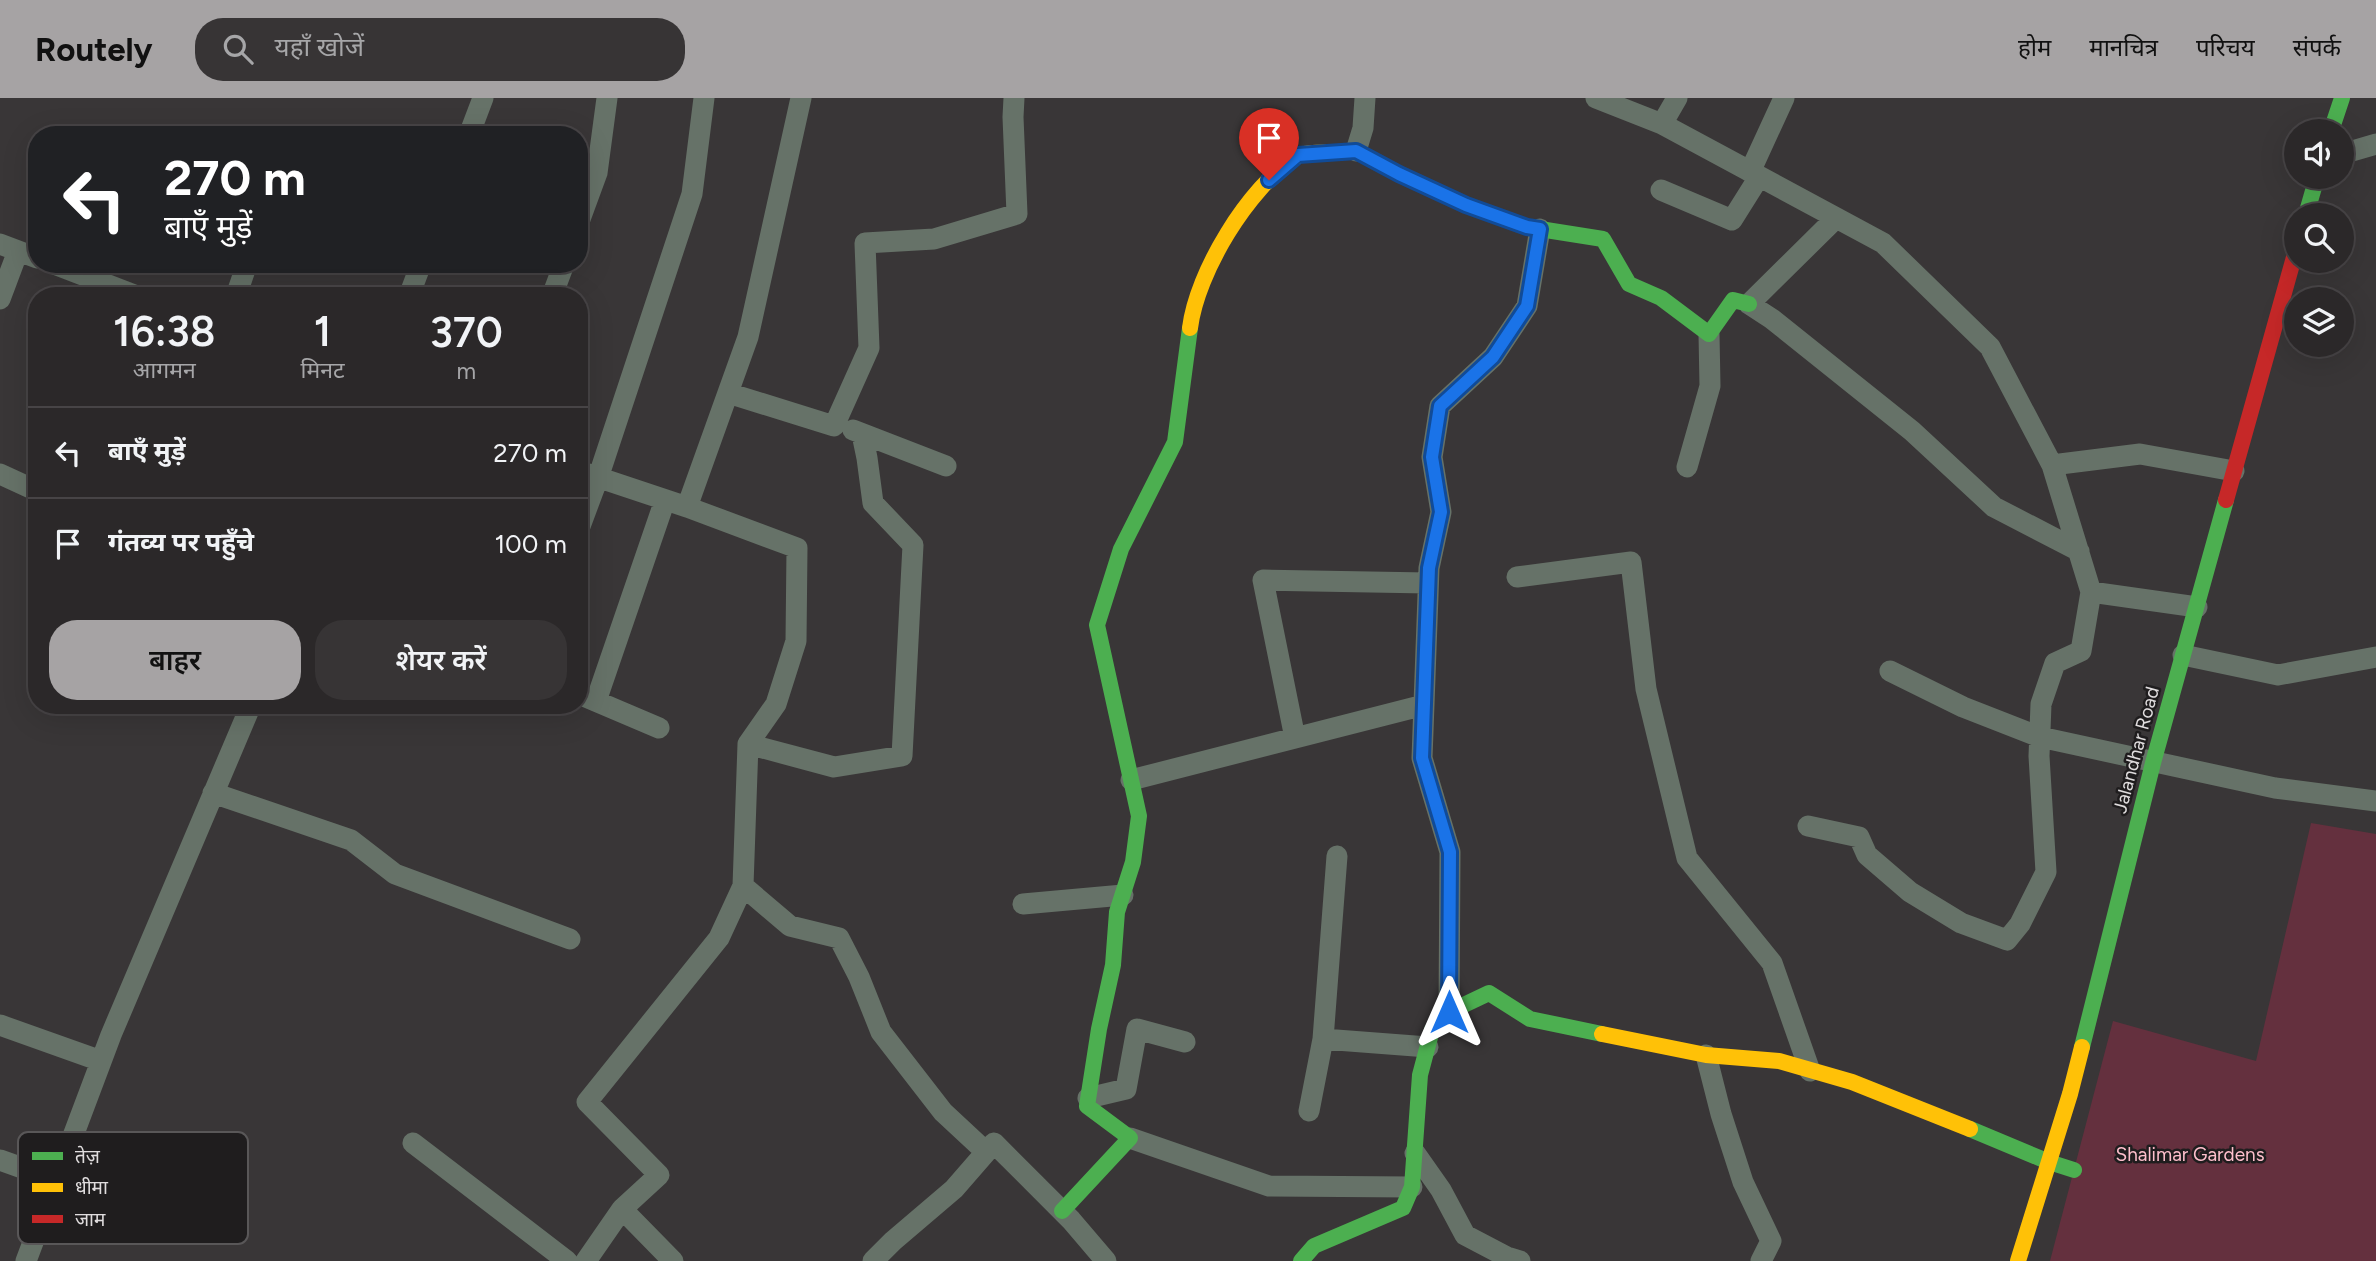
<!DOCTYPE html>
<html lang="hi">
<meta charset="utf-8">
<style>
body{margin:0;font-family:Figtree,"Noto Sans Devanagari",sans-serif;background:#373435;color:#f1f3f6;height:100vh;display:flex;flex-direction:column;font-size:26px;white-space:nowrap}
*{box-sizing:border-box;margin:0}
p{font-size:23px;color:#a6a6a8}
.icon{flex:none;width:38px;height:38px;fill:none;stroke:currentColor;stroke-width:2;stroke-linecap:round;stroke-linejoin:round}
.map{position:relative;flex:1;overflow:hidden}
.drawer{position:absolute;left:28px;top:189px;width:560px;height:427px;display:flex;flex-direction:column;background:#2b2829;border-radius:28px;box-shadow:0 7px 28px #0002,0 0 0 2px #474446}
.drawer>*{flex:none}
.top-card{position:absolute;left:28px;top:28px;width:560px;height:147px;border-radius:28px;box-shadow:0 7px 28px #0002,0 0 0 2px #474446;background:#202124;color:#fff;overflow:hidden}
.fabs{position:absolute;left:2284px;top:21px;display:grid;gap:14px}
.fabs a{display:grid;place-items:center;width:70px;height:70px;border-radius:50%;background:#2b2829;box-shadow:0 7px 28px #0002,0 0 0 2px #474446;font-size:35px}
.pin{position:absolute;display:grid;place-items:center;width:60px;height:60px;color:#fff;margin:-72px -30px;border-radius:50% 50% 50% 0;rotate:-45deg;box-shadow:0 0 7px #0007}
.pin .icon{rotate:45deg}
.me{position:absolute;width:77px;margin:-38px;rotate:0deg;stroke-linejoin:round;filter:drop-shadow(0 0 5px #0008)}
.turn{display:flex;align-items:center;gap:24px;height:147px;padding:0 21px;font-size:32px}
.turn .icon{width:91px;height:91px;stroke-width:2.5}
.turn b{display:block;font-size:49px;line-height:60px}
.eta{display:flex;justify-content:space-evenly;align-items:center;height:119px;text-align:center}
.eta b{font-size:42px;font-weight:600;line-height:49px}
.cta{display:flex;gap:14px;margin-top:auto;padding:14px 21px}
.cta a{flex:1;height:80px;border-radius:28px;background:#a6a3a4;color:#111;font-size:28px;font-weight:600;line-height:80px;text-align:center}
.cta a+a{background:#373435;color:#f1f3f6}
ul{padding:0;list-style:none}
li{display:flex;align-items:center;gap:21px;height:91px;padding:0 21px;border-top:2px solid #474446}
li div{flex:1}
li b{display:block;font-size:26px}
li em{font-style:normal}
header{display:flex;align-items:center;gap:42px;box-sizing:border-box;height:98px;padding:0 35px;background:#a6a3a4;color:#111}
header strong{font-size:33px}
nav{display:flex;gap:38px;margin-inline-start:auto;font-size:24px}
.search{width:490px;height:63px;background:#373435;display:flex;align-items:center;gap:18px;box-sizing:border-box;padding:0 24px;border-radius:28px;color:#a6a6a8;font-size:26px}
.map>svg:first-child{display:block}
.green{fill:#64303e}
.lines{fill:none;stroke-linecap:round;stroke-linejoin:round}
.street{stroke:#667268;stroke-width:21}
.fast{stroke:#4caf50;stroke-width:16}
.slow{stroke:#ffc107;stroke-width:16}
.jam{stroke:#c62828;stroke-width:16}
.route-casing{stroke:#114b97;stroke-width:18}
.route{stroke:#1a73e8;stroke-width:12}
.labels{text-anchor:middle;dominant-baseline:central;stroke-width:5;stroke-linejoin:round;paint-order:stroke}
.street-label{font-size:19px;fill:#e0ddde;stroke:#1f1d1e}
.park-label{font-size:19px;fill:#febfcc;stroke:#1f1d1e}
.key{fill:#1f1d1e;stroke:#595758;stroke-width:2}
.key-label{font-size:19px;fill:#e0ddde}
</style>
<header>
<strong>Routely</strong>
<div class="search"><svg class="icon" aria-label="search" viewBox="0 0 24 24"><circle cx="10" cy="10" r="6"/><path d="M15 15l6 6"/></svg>यहाँ खोजें</div>
<nav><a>होम</a><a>मानचित्र</a><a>परिचय</a><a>संपर्क</a></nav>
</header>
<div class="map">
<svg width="2376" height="1163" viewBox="0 0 2376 1163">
<rect width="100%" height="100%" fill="#393637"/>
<path class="green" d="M2311,725L2376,736V1163H2050L2113,923L2256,963Z"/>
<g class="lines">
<path class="street" d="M1596,0L1662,26L1883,145L1990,249L2052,367L2091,494L2197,509
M1662,26L1677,0
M469,37L483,0
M1356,53L1363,30L1365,0
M2342,56L2376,46
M1750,74L1784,0
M1661,92L1732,122L1759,79
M1836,120L1749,206L1772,221L1912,333L1994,409L2079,453
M579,124L597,75L607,0
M0,146L37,160
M54,166L137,198
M236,198L247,166
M409,198L421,166
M552,198L564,166
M0,201L18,153
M728,295L834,328L869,250L865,145L934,141L1017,116L1013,19L1014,0
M853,332L946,368
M2052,367L2140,356L2234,373
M1687,369L1710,288L1709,236
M579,373L687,409L748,239L801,0
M0,376L37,393
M687,409L797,450L796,543L776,606L748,646L743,788L790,828L839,840L859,879L881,934L943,1014L986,1054
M579,431L598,380L692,96L704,0
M1517,479L1631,464L1646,591L1687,760L1772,865L1810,973
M2183,557L2278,577L2376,559
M1890,573L1963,609L2040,639L2275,690L2376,703
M579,596L659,630
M596,603L665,402
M1295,640L1263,482L1428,485
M748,646L834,669L902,658L913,447L873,405L867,360L862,336
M1131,682L1424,607
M213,695L351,742L395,776L570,841
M1808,728L1859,739L1867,757L1910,794L1961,825L2007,842L2020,826L2046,774L2039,658L2041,606L2055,565L2081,553L2091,494
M1023,806L1123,797
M1449,914L1450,754L1422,660L1429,470L1441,414L1432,359L1440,308L1493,259L1527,208L1540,131
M0,927L101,963
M1323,941L1428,949
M1706,957L1721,1016L1743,1084L1771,1143L1761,1163
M1088,1000L1126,991L1137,931L1185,944
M1309,1013L1323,941L1337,758
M1130,1040L1269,1088L1412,1089
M413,1045L567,1163
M1415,1055L1441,1092L1465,1137L1507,1159L1520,1163
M0,1062L56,1082
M26,1163L111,937L251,607
M586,1163L622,1111
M673,1163L622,1111L659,1077L587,1004L719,840L743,788
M873,1163L893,1143L954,1091L994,1045L1071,1122L1106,1163"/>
<path class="fast" d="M2331,33L2342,0
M1338,54L1356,53L1399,76L1466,107L1527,129L1603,141L1629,186L1661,200L1709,236L1733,202L1749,206
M2306,117L2317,79
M2082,949L2153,665L2226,402
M1970,1031L2049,1064L2074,1072
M1062,1113L1130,1040L1087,1008L1099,931L1113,867L1117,814L1133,764L1139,718L1097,527L1121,451L1175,344L1190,230
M1301,1163L1314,1148L1403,1110L1412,1089L1420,977L1432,932L1449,914L1489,895L1530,921L1602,936"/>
<path class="slow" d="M1190,230C1197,174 1248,90 1296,59C1305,53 1327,55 1338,54
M1602,936L1706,957L1779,963L1852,984L1970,1031
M2018,1163L2070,996L2082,949"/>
<path class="jam" d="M2226,402L2296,152"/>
</g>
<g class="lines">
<g class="route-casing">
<path id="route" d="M1269,82L1298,57L1356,53L1399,76L1466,107L1527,129L1540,131L1527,208L1493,259L1440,308L1432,359L1441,414L1429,470L1422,660L1450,754L1449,914"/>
</g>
<use href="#route" class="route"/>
</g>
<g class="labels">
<g class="street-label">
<text transform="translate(2136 652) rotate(-75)">Jalandhar Road</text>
</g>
<g class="park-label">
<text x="2190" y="1056">Shalimar Gardens</text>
</g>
</g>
<rect x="18" y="1034" width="230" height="112" rx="10" class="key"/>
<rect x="32" y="1054" width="31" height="8" fill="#4caf50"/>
<rect x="32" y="1085" width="31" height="9" fill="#ffc107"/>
<rect x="32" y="1117" width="31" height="8" fill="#c62828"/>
<g class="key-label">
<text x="75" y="1065">तेज़</text>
<text x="75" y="1096">धीमा</text>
<text x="75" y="1128">जाम</text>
</g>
</svg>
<div class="fabs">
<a><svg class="icon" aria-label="sound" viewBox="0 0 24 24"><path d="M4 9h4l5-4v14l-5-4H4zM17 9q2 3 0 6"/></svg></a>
<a><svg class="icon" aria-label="search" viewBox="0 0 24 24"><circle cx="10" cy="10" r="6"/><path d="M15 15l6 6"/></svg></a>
<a><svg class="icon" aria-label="layers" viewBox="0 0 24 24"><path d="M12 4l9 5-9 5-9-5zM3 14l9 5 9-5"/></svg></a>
</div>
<div class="pin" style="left:1269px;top:82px;background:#d93025"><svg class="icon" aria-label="arrive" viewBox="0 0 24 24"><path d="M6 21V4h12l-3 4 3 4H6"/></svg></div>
<svg class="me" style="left:1449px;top:914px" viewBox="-20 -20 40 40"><path d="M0-17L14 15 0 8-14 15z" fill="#1a73e8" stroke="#fff" stroke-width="4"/></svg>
<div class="top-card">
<div class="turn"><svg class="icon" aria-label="left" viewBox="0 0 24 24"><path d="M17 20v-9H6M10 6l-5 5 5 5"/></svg><div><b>270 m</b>बाएँ मुड़ें</div></div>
</div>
<section class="drawer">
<div class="eta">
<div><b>16:38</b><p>आगमन</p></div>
<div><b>1</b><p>मिनट</p></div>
<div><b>370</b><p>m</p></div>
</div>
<ul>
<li><svg class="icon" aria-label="left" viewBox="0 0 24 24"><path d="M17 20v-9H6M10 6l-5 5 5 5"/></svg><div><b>बाएँ मुड़ें</b></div><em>270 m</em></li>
<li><svg class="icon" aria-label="arrive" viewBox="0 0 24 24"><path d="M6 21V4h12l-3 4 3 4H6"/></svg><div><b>गंतव्य पर पहुँचे</b></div><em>100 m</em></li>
</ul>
<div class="cta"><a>बाहर</a><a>शेयर करें</a></div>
</section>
</div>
